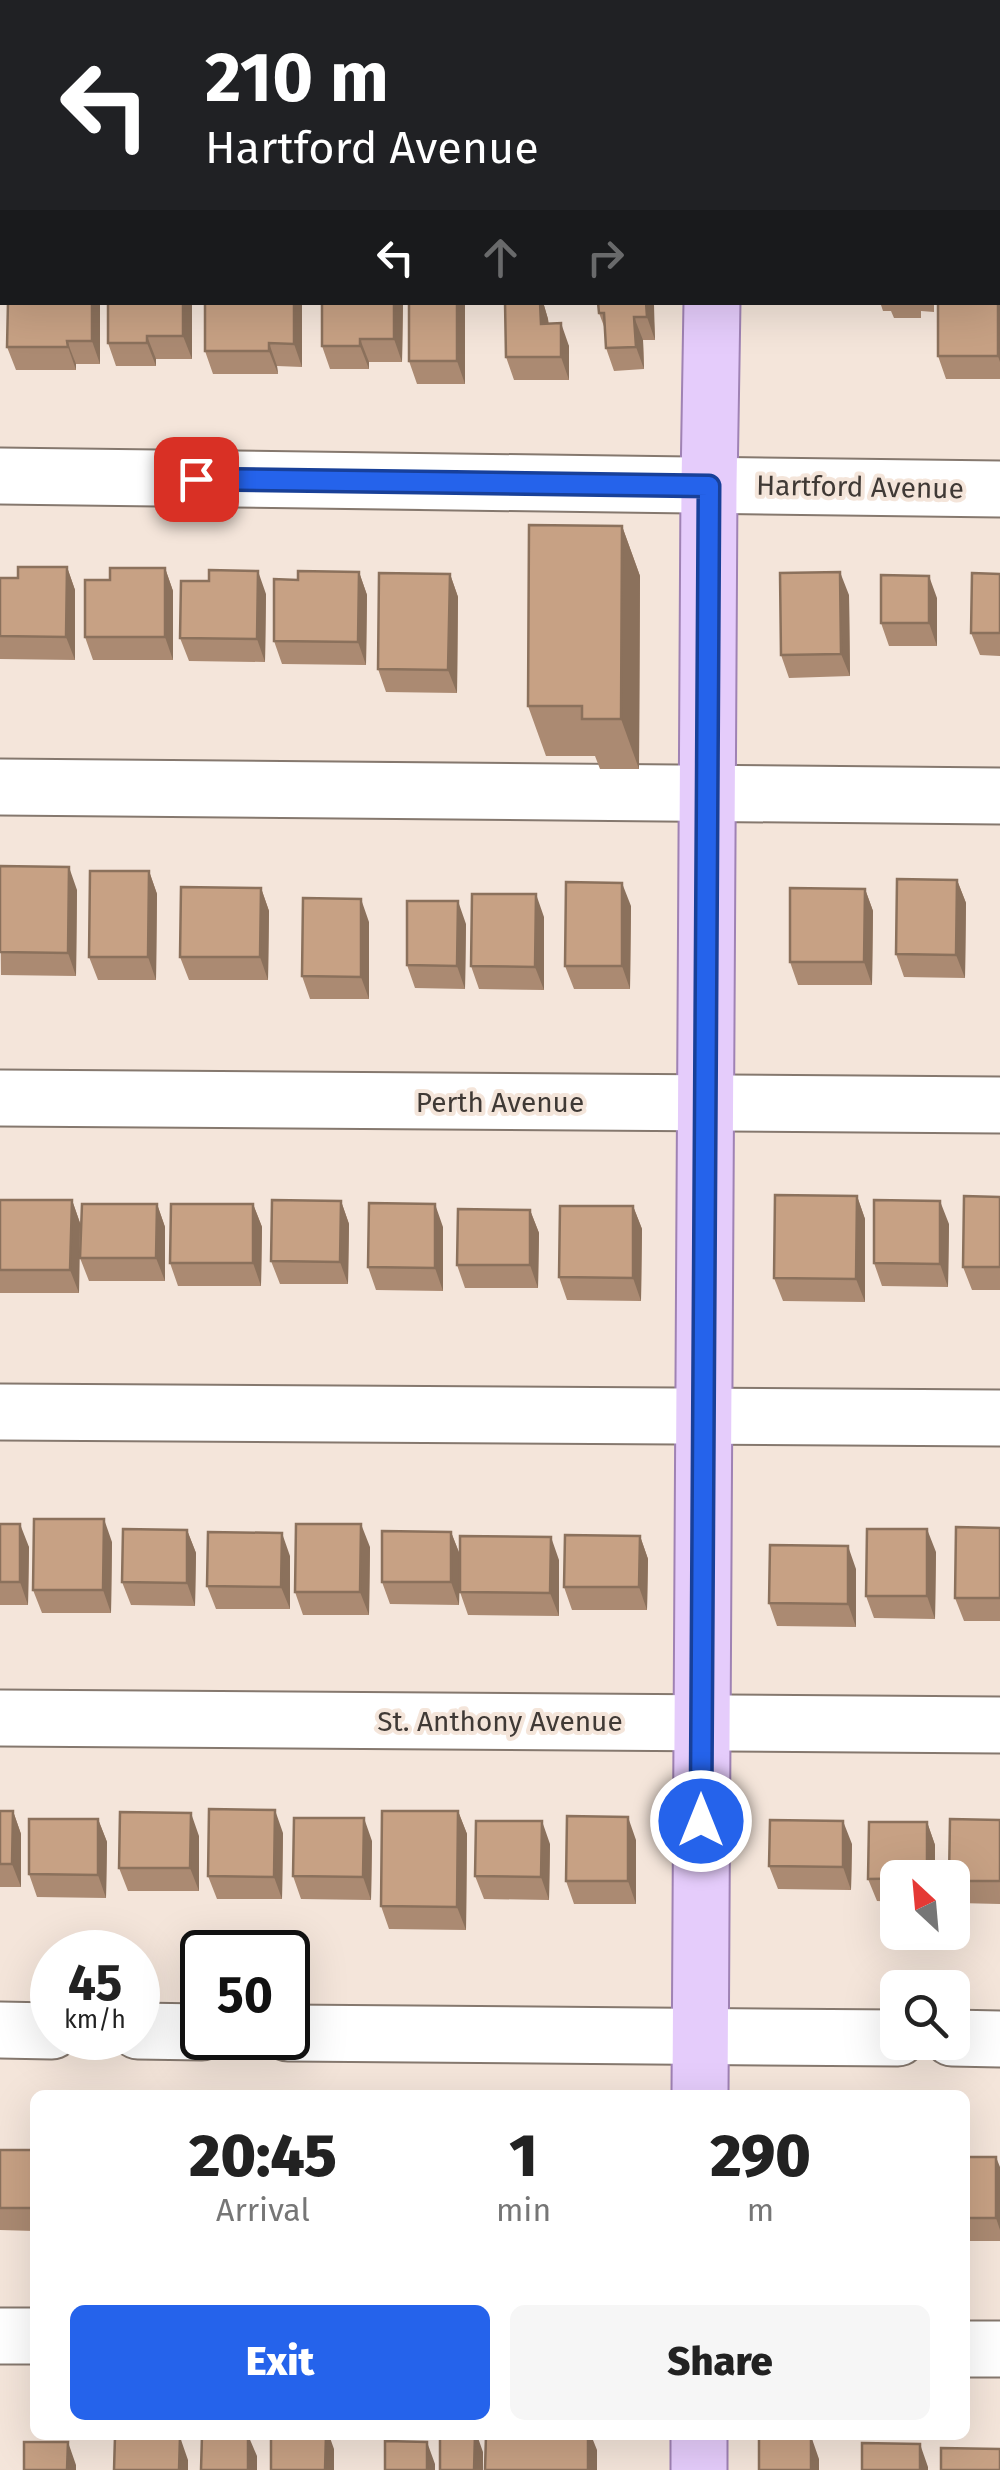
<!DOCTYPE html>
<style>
body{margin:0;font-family:"Fira Sans",sans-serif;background:#f6f6f6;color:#222;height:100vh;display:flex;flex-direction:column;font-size:38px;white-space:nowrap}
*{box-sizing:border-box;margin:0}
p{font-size:32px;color:#767676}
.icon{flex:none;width:55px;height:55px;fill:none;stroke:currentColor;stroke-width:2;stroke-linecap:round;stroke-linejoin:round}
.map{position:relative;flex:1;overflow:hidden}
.panel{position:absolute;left:30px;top:2090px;width:940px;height:350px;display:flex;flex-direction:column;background:#fff;border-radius:15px;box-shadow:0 10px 40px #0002}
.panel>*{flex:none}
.guide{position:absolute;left:0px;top:0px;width:1000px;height:305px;box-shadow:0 10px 40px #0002;background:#202124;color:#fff;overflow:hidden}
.needle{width:65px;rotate:334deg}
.controls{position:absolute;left:880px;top:1860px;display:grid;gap:20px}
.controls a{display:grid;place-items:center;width:90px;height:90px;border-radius:15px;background:#fff;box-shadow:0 10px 40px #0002;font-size:50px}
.speed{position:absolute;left:30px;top:1930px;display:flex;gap:20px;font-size:50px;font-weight:700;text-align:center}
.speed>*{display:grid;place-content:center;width:130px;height:130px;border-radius:50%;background:#fff;box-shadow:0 10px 40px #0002;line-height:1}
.speed small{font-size:25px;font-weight:400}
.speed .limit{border:5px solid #111;border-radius:15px;background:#fff;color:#111}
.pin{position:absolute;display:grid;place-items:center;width:85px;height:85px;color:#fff;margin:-42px;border-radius:20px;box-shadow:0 5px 15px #0006}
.me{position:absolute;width:110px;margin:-55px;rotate:0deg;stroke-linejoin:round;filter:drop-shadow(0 0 8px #0008)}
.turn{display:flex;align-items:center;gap:35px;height:210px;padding:0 40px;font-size:45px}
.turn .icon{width:130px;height:130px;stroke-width:2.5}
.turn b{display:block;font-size:70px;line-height:85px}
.lanes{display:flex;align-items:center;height:95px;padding:0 40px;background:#0003;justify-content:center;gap:50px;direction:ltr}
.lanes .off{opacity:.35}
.eta{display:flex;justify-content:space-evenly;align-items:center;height:170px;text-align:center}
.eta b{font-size:60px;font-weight:800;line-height:70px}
.button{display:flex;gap:20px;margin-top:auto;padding:20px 40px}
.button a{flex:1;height:115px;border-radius:15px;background:#2563eb;color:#fff;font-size:40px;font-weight:800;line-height:115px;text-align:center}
.button a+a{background:#f6f6f6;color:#222}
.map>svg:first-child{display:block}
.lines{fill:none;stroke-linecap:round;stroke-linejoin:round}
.minor-casing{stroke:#85786e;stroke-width:59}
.major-casing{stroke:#9f82b4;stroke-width:59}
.minor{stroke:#fff;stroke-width:55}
.major{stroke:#e5ccfb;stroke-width:55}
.wall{fill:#ab8a72}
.shaded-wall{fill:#8b715c}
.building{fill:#c7a184;stroke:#8b715c;stroke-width:2.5}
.route-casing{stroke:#184099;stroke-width:25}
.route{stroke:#2563eb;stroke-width:18}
.labels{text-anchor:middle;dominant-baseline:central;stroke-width:8;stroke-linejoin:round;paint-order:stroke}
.street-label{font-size:28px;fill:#3f3935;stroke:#f4e5da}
</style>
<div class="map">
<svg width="1000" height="2470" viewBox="0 0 1000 2470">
<rect width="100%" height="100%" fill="#f4e5da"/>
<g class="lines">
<g class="minor-casing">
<path id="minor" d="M0,206H2
M998,218H1000
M0,476L1000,489
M0,787L1000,796
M0,1098L1000,1105
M0,1412L1000,1418
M0,1718L1000,1725
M0,2030L52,2031
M138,2031L202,2032
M288,2033L898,2038
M952,2038L1000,2039
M0,2336H35
M965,2349H1000"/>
</g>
<g class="major-casing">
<path id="major" d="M714,2V0
M700,2095L709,485L712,302
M699,2470V2435"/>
</g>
<use href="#minor" class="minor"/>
<use href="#major" class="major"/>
</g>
<path class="wall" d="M0,16H2V104L0,97Z
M998,29H1000V126L998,122Z
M998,298L1000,303V379H946L938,356Z
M192,302V359H156V366H116L108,343Z
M205,302H302V367L277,366L278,374H213L205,351Z
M403,302L402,362H369V369H330L322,346Z
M409,302H465V384H417L409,361Z
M505,302H543L548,319L549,324L569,346V380H514L506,357Z
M598,302H653L655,340H643L644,369L614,371L606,348L605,329L599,313Z
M880,302H934V312L921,311V318H894L891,311H883Z
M100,304V364H76V370H16L7,347Z
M622,526L640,576L639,769H600L595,756H546L528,706Z
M67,567L75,590V660L0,659V578H18Z
M165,568L173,591V660H93L85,637L110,580Z
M359,572L367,595L366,665L282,664L274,641L298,580Z
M450,574L458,597L457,693L386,692L378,669Z
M1000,574V656L980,655L971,633Z
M266,594L265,662L189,661L180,638Z
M849,595L850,676L789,678L781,655Z
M937,598V646H889L881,623Z
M0,866L77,890L76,976L1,975Z
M149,871L157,894L156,980H98L89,957Z
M957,880L966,903L965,978L904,977L896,954Z
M261,888L269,911L268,980H189L180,957Z
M865,889L873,911L872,985H798L790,962Z
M631,906L630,989H574L565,966Z
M544,917V990L479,989L471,966Z
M369,922V999H310L302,976Z
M466,924L465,989L415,988L407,965Z
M857,1196L865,1219V1302L783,1301L774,1278Z
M1000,1197V1290H972L963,1267Z
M0,1200H72L80,1223L79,1293H0Z
M341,1201L349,1224L348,1284H280L271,1261Z
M157,1204L165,1227V1281H89L80,1258Z
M253,1204L262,1227L261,1286H178L170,1263Z
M633,1206L642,1229L641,1301L567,1300L559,1277Z
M530,1210L539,1233L538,1288H465L457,1265Z
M949,1224L948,1287L882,1286L874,1263Z
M443,1227V1291L376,1290L368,1267Z
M0,1524L29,1547L28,1605H0Z
M1000,1528V1621H964L955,1598Z
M187,1530L196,1553L195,1606L131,1605L122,1582Z
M451,1532L460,1555L459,1605L390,1604L382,1582Z
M640,1536L648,1559L647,1610H572L564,1587Z
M112,1542L111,1613H42L33,1590Z
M370,1547L369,1615H303L295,1592Z
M936,1552L935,1619L874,1618L866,1596Z
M290,1556V1609H216L207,1586Z
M559,1560V1616L468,1615L460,1592Z
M856,1569V1627L777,1626L769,1603Z
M0,1811H13L21,1834V1887H0Z
M458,1811L467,1834L466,1930L389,1929L381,1906Z
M98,1819L107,1842L106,1898L37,1897L29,1874Z
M1000,1820V1904L958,1903L952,1889V1878Z
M927,1822L935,1845L898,1878V1902L877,1901L868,1879Z
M283,1833L282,1899H217L208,1876Z
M199,1836V1891H128L119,1868Z
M636,1840V1904H574L566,1881Z
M372,1841L371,1900L301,1899L293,1876Z
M550,1844L549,1900L484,1899L475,1876Z
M852,1844L851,1890L778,1889L769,1866Z
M0,2150H35V2231L0,2230Z
M965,2157L1000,2167V2241H965Z"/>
<path class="shaded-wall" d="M998,298L1000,303V362L998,356Z
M92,302H100V364L92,341Z
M183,302H192V359L183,336Z
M294,302H302V367L294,344Z
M394,302H403L402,362L394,339Z
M457,302H465V384L457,361Z
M540,302H543L548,319L549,347L541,324Z
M646,302H653L654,305L655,340L647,317Z
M634,317L643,340L644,369L636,347Z
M561,323L569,346V380L561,357Z
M147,336L156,359V366L147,343Z
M360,339L369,362V369L360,346Z
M67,341L76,364V370L68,347Z
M269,343L277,366L278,374L269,351Z
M622,526L640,576L639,769L621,719Z
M67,567L75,590V660L66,637Z
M165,568L173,591V660L165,637Z
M258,571L266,594L265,662L257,639Z
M359,572L367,595L366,665L358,642Z
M840,572L849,595L850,676L841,654Z
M450,574L458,597L457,693L448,670Z
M929,576L937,598V646L929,623Z
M69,867L77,890L76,976L68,953Z
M149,871L157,894L156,980L148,957Z
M957,880L966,903L965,978L956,955Z
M622,883L631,906L630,989L622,966Z
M261,888L269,911L268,980L260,957Z
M865,889L873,911L872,985L864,962Z
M536,894L544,917V990L535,967Z
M361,899L369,922V999L361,977Z
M458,901L466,924L465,989L457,966Z
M857,1196L865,1219V1302L856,1279Z
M72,1200L80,1223L79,1293L70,1270Z
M341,1201L349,1224L348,1284L340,1262Z
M940,1201L949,1224L948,1287L940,1264Z
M157,1204L165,1227V1281L156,1258Z
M253,1204L262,1227L261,1286L253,1263Z
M435,1204L443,1227V1291L435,1268Z
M633,1206L642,1229L641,1301L633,1278Z
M530,1210L539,1233L538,1288L530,1265Z
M104,1519L112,1542L111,1613L103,1590Z
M20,1524L29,1547L28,1605L20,1582Z
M361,1524L370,1547L369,1615L360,1592Z
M927,1529L936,1552L935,1619L927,1596Z
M187,1530L196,1553L195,1606L187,1583Z
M451,1532L460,1555L459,1605L451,1582Z
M282,1533L290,1556V1609L281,1587Z
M640,1536L648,1559L647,1610L639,1587Z
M551,1537L559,1560V1616L550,1593Z
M848,1546L856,1569V1627L848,1604Z
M275,1810L283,1833L282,1899L274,1877Z
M13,1811L21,1834V1887L12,1864Z
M458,1811L467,1834L466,1930L457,1907Z
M191,1813L199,1836V1891L190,1868Z
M628,1817L636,1840V1904L628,1881Z
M364,1818L372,1841L371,1900L363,1877Z
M98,1819L107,1842L106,1898L98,1875Z
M542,1821L550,1844L549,1900L541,1877Z
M843,1821L852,1844L851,1890L843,1867Z
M927,1822L935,1845V1878H927Z
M996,2157L1000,2167V2230L996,2218Z
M248,2435L257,2456V2470H248Z
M326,2435H329L334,2449V2470H325Z
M475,2435H477L483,2452V2470H474Z
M588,2435H591L597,2450V2470H588Z
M811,2436L819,2459V2470H811Z
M180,2437L188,2460V2470H179Z
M68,2442L76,2465V2470H67Z
M427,2442L435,2464V2470H427Z
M920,2444L928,2467V2470H920Z"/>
<path class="building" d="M780,0H825V2H780Z
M0,16H2V87H0Z
M998,29H1000V104H998Z
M998,298V356H938V302H998Z
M8,302H92V341H67L68,347H7Z
M108,302H183V336H147V343H108Z
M205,302H294V344L269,343V351H205Z
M322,302H394V339H360V346H322Z
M409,302H457V361H409Z
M505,302H540L541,324L561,323V357H506Z
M598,302H646L647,317H634L636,347L606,348L604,313H599Z
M529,525L622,526L621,719H582V706H528Z
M18,567H67L66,637L0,636V578H18Z
M110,568H165V637H85V580H110Z
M209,570L258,571L257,639L180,638L181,581H209Z
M298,571L359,572L358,642L274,641V579L298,580Z
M840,572L841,654L781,655L780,573Z
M379,573L450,574L448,670L378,669Z
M972,573L1000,574V633H971Z
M881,575L929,576V623H881Z
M0,866L69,867L68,953L0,952Z
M90,871H149L148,957H89Z
M897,879L957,880L956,955L896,954Z
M566,882L622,883V966H565Z
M181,887L261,888L260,957H180Z
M790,888L865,889L864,962H790Z
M472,894H536L535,967L471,966Z
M303,898L361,899V977L302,976Z
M407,901H458L457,966L407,965Z
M775,1195L857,1196L856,1279L774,1278Z
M964,1196L1000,1197V1267H963Z
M0,1200H72L70,1270H0Z
M272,1200L341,1201L340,1262L271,1261Z
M874,1200L940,1201V1264L874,1263Z
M369,1203L435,1204V1268L368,1267Z
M82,1204H157L156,1258H80Z
M171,1204H253V1263H170Z
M560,1206H633V1278L559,1277Z
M458,1209L530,1210V1265H457Z
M34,1519H104L103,1590H33Z
M0,1524H20V1582H0Z
M296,1524H361L360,1592H295Z
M956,1527L1000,1528V1598H955Z
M123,1529L187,1530V1583L122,1582Z
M867,1529H927V1596H866Z
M382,1531L451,1532V1582H382Z
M208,1532L282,1533L281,1587L207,1586Z
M565,1535L640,1536L639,1587H564Z
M460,1536L551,1537L550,1593L460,1592Z
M770,1545L848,1546V1604L769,1603Z
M209,1809L275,1810L274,1877L208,1876Z
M0,1811H13L12,1864H0Z
M382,1811H458L457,1907L381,1906Z
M120,1812L191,1813L190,1868H119Z
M567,1816L628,1817V1881H566Z
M294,1818H364L363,1877L293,1876Z
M29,1819H98V1875L29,1874Z
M950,1819L1000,1820V1881H952V1878H949Z
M770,1820L843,1821V1867L769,1866Z
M476,1821H542L541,1877L475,1876Z
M869,1822H927V1878L868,1879Z
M0,2150H35L34,2208H0Z
M965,2157H996V2218H965Z
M202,2435H248V2470H201Z
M271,2435H326L325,2470H271Z
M440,2435H475L474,2470H440Z
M486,2435H588V2470H485Z
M759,2436H811V2470H759Z
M115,2437H180L179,2470H114Z
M385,2441L427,2442V2470H385Z
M24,2442H68L67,2470H24Z
M862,2443L920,2444V2470H862Z
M941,2448L1000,2449V2470H941Z"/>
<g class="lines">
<g class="route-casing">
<path id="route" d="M196,479L709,486L701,1821"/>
</g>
<use href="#route" class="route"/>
</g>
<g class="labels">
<g class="street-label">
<text transform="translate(860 487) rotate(1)">Hartford Avenue</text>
<text x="500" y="1102">Perth Avenue</text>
<text x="500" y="1721">St. Anthony Avenue</text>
</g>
</g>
</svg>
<div class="controls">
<a><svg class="needle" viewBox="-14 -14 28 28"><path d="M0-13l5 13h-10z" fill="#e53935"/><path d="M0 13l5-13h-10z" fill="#767676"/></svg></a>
<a><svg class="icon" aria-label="search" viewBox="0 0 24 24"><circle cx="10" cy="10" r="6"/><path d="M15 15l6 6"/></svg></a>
</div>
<div class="speed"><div>45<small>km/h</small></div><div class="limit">50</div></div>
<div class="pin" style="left:196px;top:479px;background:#d93025"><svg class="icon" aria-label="arrive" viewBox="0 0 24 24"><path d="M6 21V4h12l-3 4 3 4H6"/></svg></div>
<svg class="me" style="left:701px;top:1821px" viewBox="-20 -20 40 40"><circle r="17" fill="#2563eb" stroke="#fff" stroke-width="3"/><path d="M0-11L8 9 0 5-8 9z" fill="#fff"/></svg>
<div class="guide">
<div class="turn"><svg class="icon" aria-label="left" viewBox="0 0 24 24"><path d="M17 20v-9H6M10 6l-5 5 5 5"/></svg><div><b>210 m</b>Hartford Avenue</div></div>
<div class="lanes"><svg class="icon" aria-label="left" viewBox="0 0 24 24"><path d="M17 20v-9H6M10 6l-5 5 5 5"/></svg><svg class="icon off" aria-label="ahead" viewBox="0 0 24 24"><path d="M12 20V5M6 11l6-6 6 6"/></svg><svg class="icon off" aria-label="right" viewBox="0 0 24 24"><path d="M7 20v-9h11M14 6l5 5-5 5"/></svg></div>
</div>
<section class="panel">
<div class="eta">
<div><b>20:45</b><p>Arrival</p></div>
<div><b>1</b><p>min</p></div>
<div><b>290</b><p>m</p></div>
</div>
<div class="button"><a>Exit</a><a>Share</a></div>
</section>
</div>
